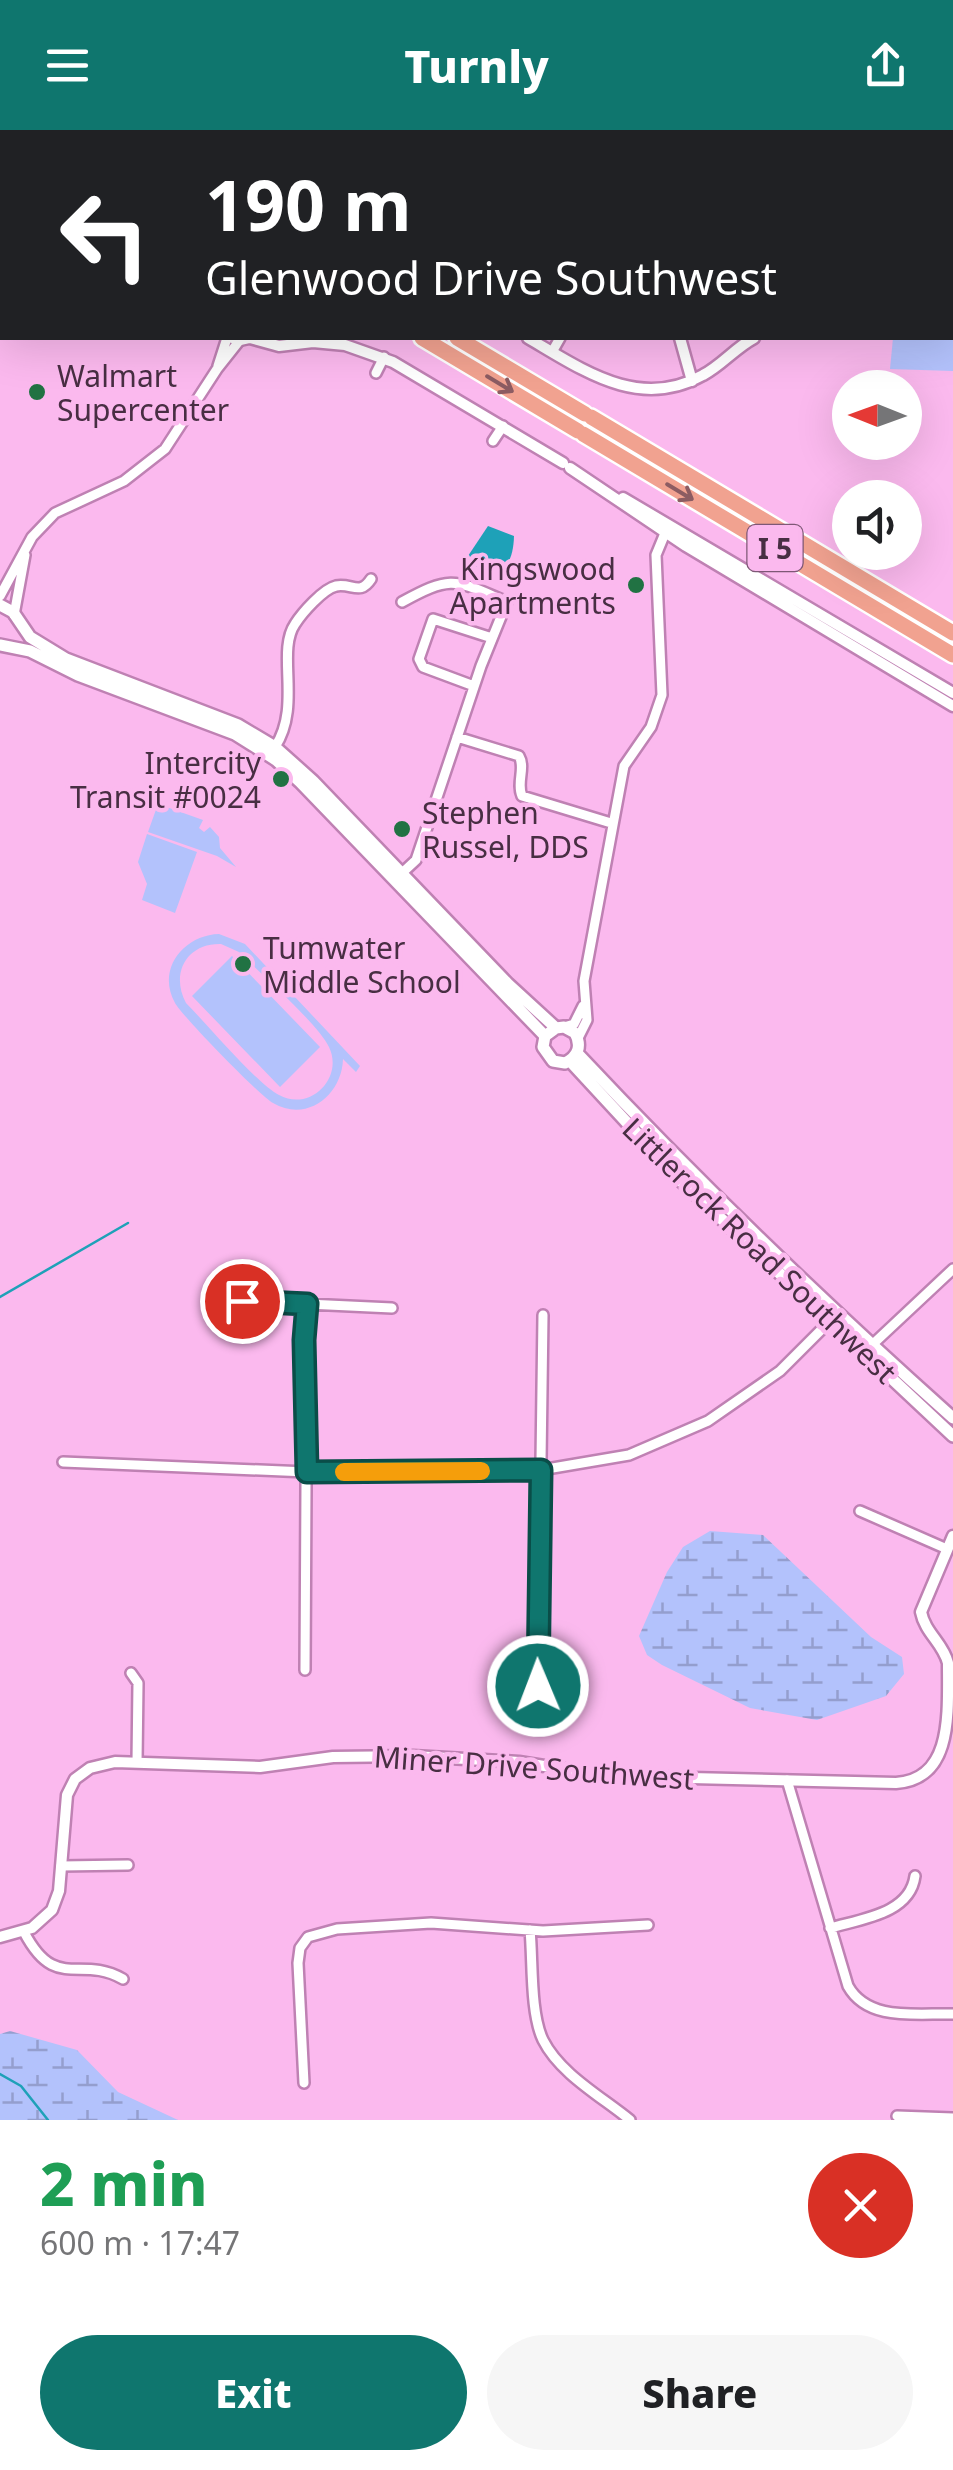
<!DOCTYPE html>
<meta charset="utf-8">
<style>
body{margin:0;font-family:"Noto Sans",sans-serif;background:#f6f6f6;color:#202124;height:100vh;display:flex;flex-direction:column;font-size:38px;white-space:nowrap}
*{box-sizing:border-box;margin:0}
p{font-size:32px;color:#757577}
.icon{flex:none;width:55px;height:55px;fill:none;stroke:currentColor;stroke-width:2;stroke-linecap:round;stroke-linejoin:round}
.map{position:relative;height:1990px;overflow:hidden}
.panel{display:flex;flex-direction:column;background:#fff;flex:1}
.panel>*{flex:none}
.guide{position:absolute;left:0px;top:0px;width:955px;height:210px;box-shadow:0 10px 40px #0002;background:#202124;color:#fff;overflow:hidden}
.needle{width:65px;rotate:271deg}
.fabs{position:absolute;left:832px;top:240px;display:grid;gap:20px}
.fabs a{display:grid;place-items:center;width:90px;height:90px;border-radius:50%;background:#fff;box-shadow:0 10px 40px #0002;font-size:50px}
.pin{position:absolute;display:grid;place-items:center;width:85px;height:85px;color:#fff;margin:-42px;border:5px solid #fff;border-radius:50%;box-shadow:0 2px 10px #0007}
.me{position:absolute;width:110px;margin:-55px;rotate:359deg;stroke-linejoin:round;filter:drop-shadow(0 0 8px #0008)}
.turn{display:flex;align-items:center;gap:35px;height:210px;padding:0 40px;font-size:45px}
.turn .icon{width:130px;height:130px;stroke-width:2.5}
.turn b{display:block;font-size:70px;line-height:85px}
.round{display:grid;place-items:center;flex:none;width:105px;height:105px;border-radius:52px;background:#f6f6f6}
.overview{display:flex;align-items:center;justify-content:space-between;height:170px;padding:0 40px}
h1{font-size:60px;font-weight:800;line-height:75px;color:#1e9e55}
.button{display:flex;gap:20px;margin-top:auto;padding:20px 40px}
.button a{flex:1;height:115px;border-radius:60px;background:#0f766e;color:#fff;font-size:40px;font-weight:800;line-height:115px;text-align:center}
.button a+a{background:#f6f6f6;color:#202124}
header{display:flex;justify-content:space-between;align-items:center;height:130px;padding:0 40px;background:#0f766e;color:#fff;font-size:45px;font-weight:800}
.map>svg:first-child{display:block}
.green{fill:#b3c2fc;fill-rule:evenodd}
.wetland{fill:url(#wetland-marsh)}
.water{fill:#1ea1b8}
.lines{fill:none;stroke-linecap:round;stroke-linejoin:round}
.stream{stroke:#1ea1b8;stroke-width:2.5}
.minor-casing{stroke:#bf81b3;stroke-width:14}
.tertiary-casing{stroke:#bf81b3;stroke-width:15}
.secondary-casing{stroke:#bf81b3;stroke-width:16}
.motorway-casing{stroke:#fff;stroke-width:20}
.minor{stroke:#fff;stroke-width:9}
.tertiary{stroke:#fff;stroke-width:10}
.secondary{stroke:#fff;stroke-width:11}
.motorway{stroke:#f1a290;stroke-width:15}
.oneway{stroke:#8c5c62}
.route-casing{stroke:#0a4d48;stroke-width:25}
.route{stroke:#0f766e;stroke-width:18}
.slow{stroke:#f59e0b;stroke-width:18}
.poi-dot{fill:#217243;stroke:#fbb9ee;stroke-width:4}
.labels{text-anchor:middle;dominant-baseline:central;stroke-width:9;stroke-linejoin:round;paint-order:stroke}
.shield{fill:#fbb9ee;stroke:#7e5876;stroke-width:2.5}
.shield-label{font-size:28px;font-weight:bold;fill:#482e43}
.poi-label{font-size:30px;fill:#482e43;stroke:#fbb9ee;text-anchor:start}
.street-label{font-size:30px;fill:#482e43;stroke:#fbb9ee}
</style>
<header><svg class="icon" aria-label="menu" viewBox="0 0 24 24"><path d="M4 6h16M4 12h16M4 18h16"/></svg>Turnly<svg class="icon" aria-label="share" viewBox="0 0 24 24"><path d="M12 15V3M7 8l5-5 5 5M5 13v7h14v-7"/></svg></header>
<div class="map">
<svg width="953" height="1990" viewBox="0 0 953 1990">
<defs>
<pattern id="wetland-marsh" width="20" height="14" patternUnits="userSpaceOnUse" patternTransform="scale(2.5)"><rect width="20" height="14" fill="#b3c2fc"/><path d="M1 5h8M5 5V1M11 12h8M15 12V8" fill="none" stroke="#949ece"/></pattern>
</defs>
<rect width="100%" height="100%" fill="#fbb9ee"/>
<path class="green" d="M953,204V241L890,239L893,208H952Z
M158,674L203,690L199,698L204,702L210,697L219,707L220,718L236,737L217,726L148,702Z
M147,704L197,722L175,783L142,770L147,754L138,732Z
M219,804L245,814L360,936L356,942L343,929C342,965 307,993 273,973C260,966 183,887 175,873C156,839 184,805 219,804ZM221,814L239,822C259,842 318,894 329,917C344,948 310,982 279,965C256,953 207,894 186,873C170,843 187,813 221,814Z
M232,826L320,917L280,957L192,866Z"/>
<path class="wetland" d="M710,1401L763,1405L871,1507L902,1527L904,1544L886,1566L817,1590L750,1578L662,1535L647,1525L639,1506L667,1442L683,1417Z
M10,1901L77,1920L118,1962L178,1990H0V1904Z"/>
<path class="water" d="M488,396L514,406C513,443 494,453 466,429Z"/>
<g class="lines">
<path class="stream" d="M0,1167L128,1093
M0,1944L21,1956L48,1990"/>
<g class="minor-casing">
<path id="minor" d="M569,2V0
M552,222L560,208
M218,236L227,208
M376,243L384,227
M493,311L503,296
M0,466L32,407L55,383L124,351L165,319L217,239L240,210
M402,472C453,444 455,450 507,472L481,536L416,730L402,743
M14,485L25,425
M474,556L423,537L419,529L433,489L492,508
M457,607L519,626C526,638 516,653 522,666L611,693
M275,617C302,576 276,522 295,494C302,483 323,459 336,456C352,453 360,466 371,449
M564,897L574,894L583,876
M578,908L587,890L584,851L624,636L651,597L662,565L656,425L668,396
M242,1171L392,1178
M543,1185L538,1550V1557H567
M873,1214L953,1139
M63,1332L307,1342L535,1341L629,1325L708,1291L780,1241L830,1191
M860,1381L947,1419
M305,1540L307,1173
M131,1543L138,1553L137,1632
M787,1650L848,1856C868,1892 917,1883 953,1884
M61,1736L128,1735
M830,1798C861,1789 910,1784 915,1746
M530,1800C533,1831 530,1883 543,1910C560,1944 602,1967 630,1990
M24,1802C56,1863 79,1824 123,1849
M304,1953L298,1833L300,1818L308,1807L337,1799L431,1793L543,1801L648,1795
M897,1986L953,1988"/>
</g>
<g class="tertiary-casing">
<path id="tertiary" d="M13,0L17,2
M182,0L186,2
M684,2V0
M952,195H953
M232,208L240,210L249,208
M250,208L279,216L313,212L345,215L393,232L563,333
M528,208C583,240 639,281 703,245C722,235 735,218 754,208
M680,208L692,251
M570,338L686,416L953,576
M623,368L953,563
M0,1807L32,1798L52,1780L59,1761L67,1665L75,1649L90,1638L115,1632L260,1637L333,1627L413,1626L519,1632L607,1646L896,1653C953,1649 948,1584 948,1533C943,1513 925,1503 921,1482L953,1406"/>
</g>
<g class="secondary-casing">
<path id="secondary" d="M0,475L13,482L30,507L66,529L238,595L275,617L313,651L508,854L556,898L564,897L575,903C582,916 578,927 565,933L553,931L543,917L545,906L556,898
M0,515L30,521L78,545L235,604L276,630L300,652L545,906
M577,923C696,1050 823,1172 953,1288
M570,931L680,1050L953,1306"/>
</g>
<g class="motorway-casing">
<path id="motorway" d="M74,0L78,2
M111,0L115,2
M422,208L578,301
M457,208L585,284
M591,287L953,503
M583,304L953,525"/>
</g>
<use href="#minor" class="minor"/>
<use href="#tertiary" class="tertiary"/>
<use href="#secondary" class="secondary"/>
<use href="#motorway" class="motorway"/>
</g>
<defs><path id="oneway-shaft" d="M-6 0H5M1.5-3L5.5 0L1.5 3" fill="none" stroke-width="1.6" stroke-linecap="round" stroke-linejoin="round" transform="scale(2.5)"/></defs>
<g class="oneway">
<use href="#oneway-shaft" transform="translate(500 254) rotate(31)"/>
<use href="#oneway-shaft" transform="translate(680 362) rotate(31)"/>
</g>
<g class="lines">
<g class="route-casing">
<path id="route" d="M242,1171L307,1174L304,1210L307,1342L541,1340L538,1556"/>
</g>
<use href="#route" class="route"/>
<path class="slow" d="M344,1342L481,1341"/>
</g>
<g class="poi-dot">
<circle cx="37" cy="262" r="10"/>
<circle cx="636" cy="455" r="10"/>
<circle cx="281" cy="649" r="10"/>
<circle cx="402" cy="699" r="10"/>
<circle cx="243" cy="834" r="10"/>
</g>
<g class="labels">
<rect class="shield" x="747.5" y="395" width="55" height="46" rx="8"/>
<g class="shield-label">
<text x="775" y="418">I 5</text>
</g>
<g class="poi-label">
<text x="57" y="245">Walmart<tspan x="57" dy="34">Supercenter</tspan></text>
<text x="616" y="438" text-anchor="end">Kingswood<tspan x="616" dy="34">Apartments</tspan></text>
<text x="261" y="632" text-anchor="end">Intercity<tspan x="261" dy="34">Transit #0024</tspan></text>
<text x="422" y="682">Stephen<tspan x="422" dy="34">Russel, DDS</tspan></text>
<text x="263" y="817">Tumwater<tspan x="263" dy="34">Middle School</tspan></text>
</g>
<g class="street-label">
<text transform="translate(760 1120) rotate(44)">Littlerock Road Southwest</text>
<text transform="translate(534 1637) rotate(4)">Miner Drive Southwest</text>
</g>
</g>
</svg>
<div class="fabs">
<a><svg class="needle" viewBox="-14 -14 28 28"><path d="M0-13l5 13h-10z" fill="#e53935"/><path d="M0 13l5-13h-10z" fill="#757577"/></svg></a>
<a><svg class="icon" aria-label="sound" viewBox="0 0 24 24"><path d="M4 9h4l5-4v14l-5-4H4zM17 9q2 3 0 6"/></svg></a>
</div>
<div class="pin" style="left:242px;top:1171px;background:#d93025"><svg class="icon" aria-label="arrive" viewBox="0 0 24 24"><path d="M6 21V4h12l-3 4 3 4H6"/></svg></div>
<svg class="me" style="left:538px;top:1556px" viewBox="-20 -20 40 40"><circle r="17" fill="#0f766e" stroke="#fff" stroke-width="3"/><path d="M0-11L8 9 0 5-8 9z" fill="#fff"/></svg>
<div class="guide">
<div class="turn"><svg class="icon" aria-label="left" viewBox="0 0 24 24"><path d="M17 20v-9H6M10 6l-5 5 5 5"/></svg><div><b>190 m</b>Glenwood Drive Southwest</div></div>
</div>
</div>
<section class="panel">
<div class="overview"><div><h1>2 min</h1><p>600 m · 17:47</p></div><a class="round" style="background:#d93025;color:#fff"><svg class="icon" aria-label="close" viewBox="0 0 24 24"><path d="M6 6l12 12M18 6L6 18"/></svg></a></div>
<div class="button"><a>Exit</a><a>Share</a></div>
</section>
